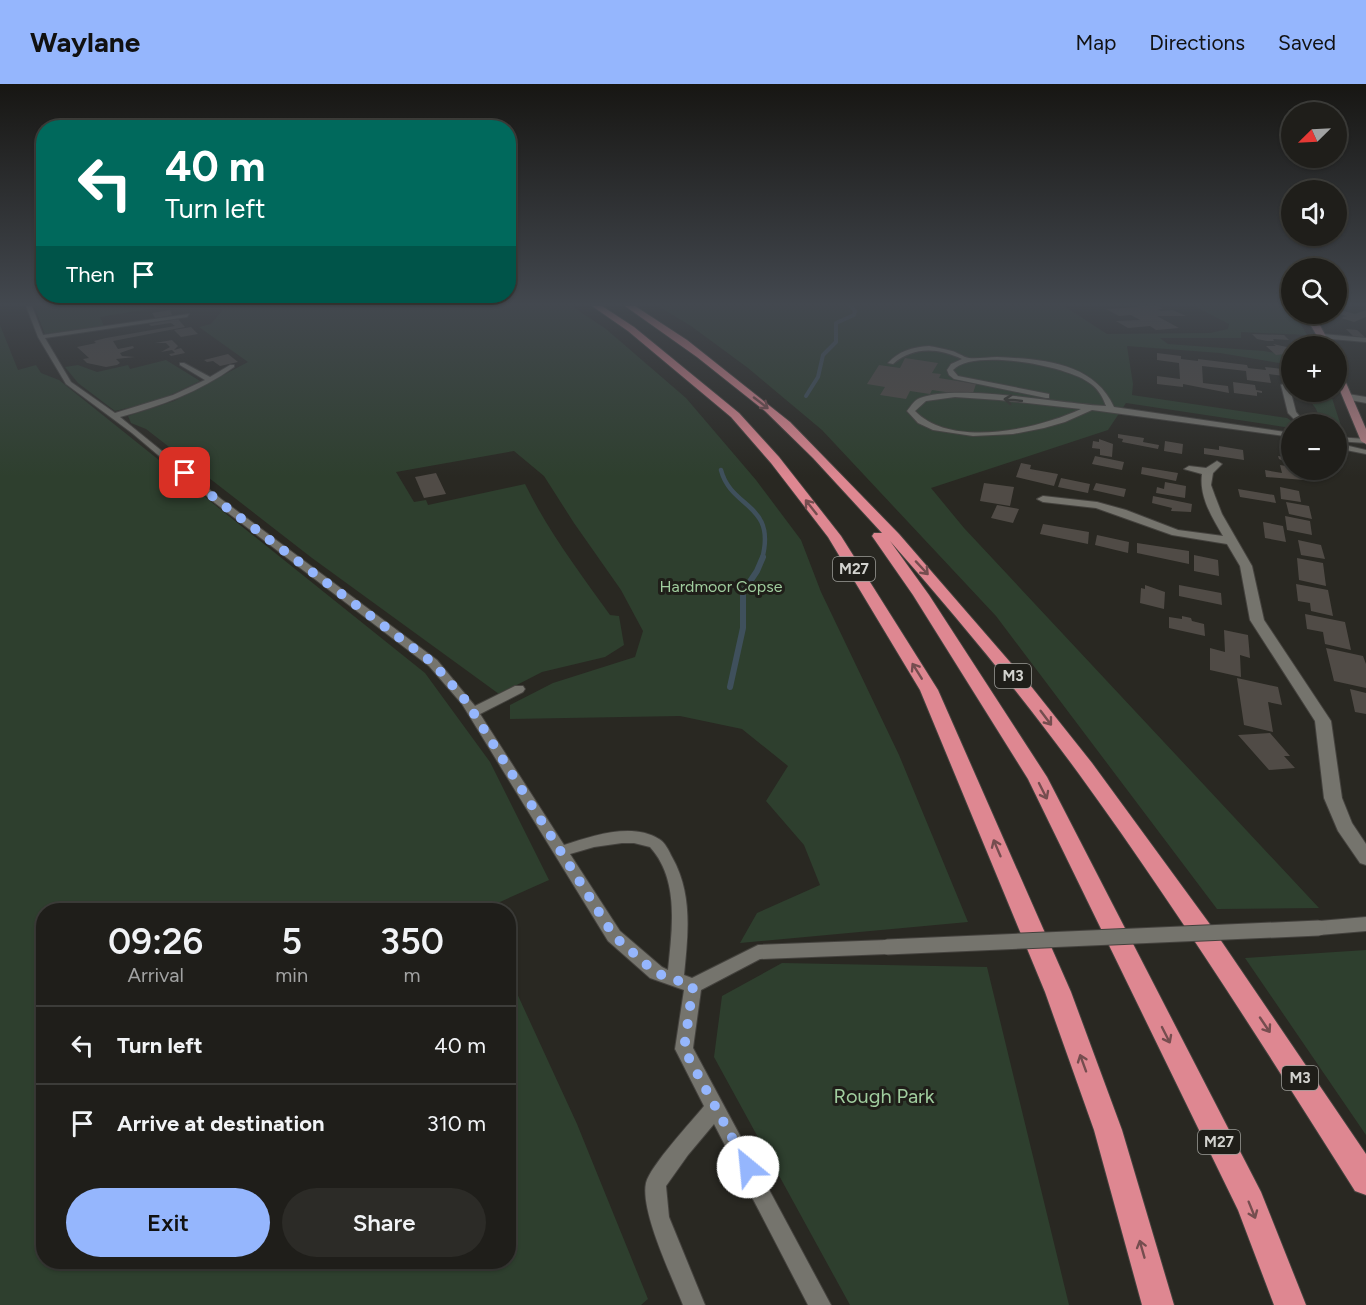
<!DOCTYPE html>
<meta charset="utf-8">
<style>
body{margin:0;font-family:Figtree,sans-serif;background:#2c2b27;color:#f1f3f6;height:100vh;display:flex;flex-direction:column;font-size:22px;white-space:nowrap}
*{box-sizing:border-box;margin:0}
p{font-size:20px;color:#a1a2a2}
.icon{flex:none;width:33px;height:33px;fill:none;stroke:currentColor;stroke-width:2;stroke-linecap:round;stroke-linejoin:round}
.map{position:relative;flex:1;overflow:hidden}
.drawer{position:absolute;left:36px;top:819px;width:480px;height:366px;display:flex;flex-direction:column;background:#1f1e1a;border-radius:24px;box-shadow:0 2px 4px #0004,0 0 0 2px #3c3c39}
.drawer>*{flex:none}
.banner{position:absolute;left:36px;top:36px;width:480px;height:183px;border-radius:24px;box-shadow:0 2px 4px #0004,0 0 0 2px #3c3c39;background:#00695c;color:#fff;overflow:hidden}
.needle{width:39px;rotate:246deg}
.controls{position:absolute;left:1281px;top:18px;display:grid;gap:12px}
.controls a{display:grid;place-items:center;width:66px;height:66px;border-radius:50%;background:#1f1e1a;box-shadow:0 2px 4px #0004,0 0 0 2px #3c3c39;font-size:30px}
.pin{position:absolute;display:grid;place-items:center;width:51px;height:51px;color:#fff;margin:-26px;border-radius:12px;box-shadow:0 3px 9px #0006}
.me{position:absolute;width:66px;margin:-33px;rotate:332deg;stroke-linejoin:round;filter:drop-shadow(0 0 4px #0008)}
.turn{display:flex;align-items:center;gap:21px;height:126px;padding:0 30px;font-size:27px}
.turn .icon{width:78px;height:78px;stroke-width:2.5}
.turn b{display:block;font-size:42px;line-height:51px}
.then{display:flex;align-items:center;height:57px;padding:0 30px;background:#0003;gap:12px;font-size:22px}
.eta{display:flex;justify-content:space-evenly;align-items:center;height:102px;text-align:center}
.eta b{font-size:36px;font-weight:600;line-height:42px}
.primary-button{display:flex;gap:12px;margin-top:auto;padding:12px 30px}
.primary-button a{flex:1;height:69px;border-radius:36px;background:#95b6fd;color:#111;font-size:24px;font-weight:600;line-height:69px;text-align:center}
.primary-button a+a{background:#2c2b27;color:#f1f3f6}
ul{padding:0;list-style:none}
li{display:flex;align-items:center;gap:18px;height:78px;padding:0 30px;border-top:2px solid #3c3c39}
li div{flex:1}
li b{display:block;font-size:22px}
li em{font-style:normal}
header{display:flex;align-items:center;gap:36px;box-sizing:border-box;height:84px;padding:0 30px;background:#95b6fd;color:#111}
header strong{font-size:28px}
nav{display:flex;gap:33px;margin-inline-start:auto;font-size:21px}
.map>svg:first-child{display:block}
.green{fill:#2e3f2e}
.lines{fill:none;stroke-linecap:round;stroke-linejoin:round}
.stream-far2{stroke:#3f505c;stroke-width:4}
.stream-far1{stroke:#3f505c;stroke-width:4.5}
.stream{stroke:#3f505c;stroke-width:6}
.building{fill:#504b46}
.service-casing{stroke:#44423e;stroke-width:2}
.minor-casing{stroke:#44423e;stroke-width:2}
.primary-casing{stroke:#44423e;stroke-width:2}
.motorway-casing{stroke:#44423e;stroke-width:2}
.service{fill:#75746d;fill-rule:evenodd}
.minor{fill:#75746d;fill-rule:evenodd}
.primary{fill:#b47f83;fill-rule:evenodd}
.motorway{fill:#de8791;fill-rule:evenodd}
.service-bridge-casing{stroke:#44423e;stroke-width:17;stroke-linecap:butt}
.service-bridge{stroke:#75746d;stroke-width:15}
.oneway{stroke:#34342e}
.oneway2{stroke:#754d4f}
.route{stroke:#95b6fd;stroke-width:10;stroke-dasharray:0 18}
.labels{text-anchor:middle;dominant-baseline:central;stroke-width:6;stroke-linejoin:round;paint-order:stroke}
.shield{fill:#1f1e19;stroke:#9c9c98;stroke-width:1.5}
.shield-label{font-size:15px;font-weight:bold;fill:#d2d2ce}
.park-label{font-size:16px;fill:#a0cd9e;stroke:#1f1e19}
.near-park-label{font-size:20px;fill:#a0cd9e;stroke:#1f1e19}
</style>
<header>
<strong>Waylane</strong>
<nav><a>Map</a><a>Directions</a><a>Saved</a></nav>
</header>
<div class="map">
<svg width="1366" height="1221" viewBox="0 0 1366 1221">
<rect width="100%" height="100%" fill="#292822"/>
<path class="green" d="M34,222H166L100,233L104,242L45,250Z
M219,222H572L606,245L686,314L756,396L801,456L821,508L899,671L968,838L740,859L757,829L820,801L804,761L766,717L788,682L742,645L680,632L510,635V621L553,599L635,573L643,547L621,506L574,439L544,392L514,367L396,388L414,418L426,416L428,421L525,400C548,447 580,489 610,531L619,532L624,561L605,573L542,588L499,610L312,474L146,345L131,339L128,332L174,317L248,278L199,243L211,240L222,227Z
M658,222H1064L1107,250L1210,249L1228,245L1229,240L1194,222H1284L1295,230L1307,251L1241,248V254H1160L1168,260L1264,267L1291,272V281L1220,269L1127,262L1133,300L1132,311L1287,334L1296,340H1292L1291,344L1126,319L1108,346L931,404L964,444L1319,824L1217,825L996,532L822,346L748,284L691,242Z
M0,241L18,286L36,281L41,289L59,296L425,589L490,678L549,796L482,826H44V1178H508L509,892L577,1040L648,1215L641,1221H0Z
M166,276L200,297L158,317L115,327L78,299L65,283L78,281L97,288L128,281L130,285Z
M1306,308H1330L1343,348H1337L1336,340L1320,339C1318,320 1310,322 1306,308Z
M1366,866V1051L1245,874Z
M782,879L987,883L1069,1221H850L714,973L722,912Z"/>
<g class="lines">
<path class="stream-far2" d="M806,312L818,293L823,271L836,258V239L854,231L855,227L851,222"/>
<path class="stream-far1" d="M721,386C731,425 777,419 762,475"/>
<path class="stream" d="M730,603L743,544V508L757,487L763,473"/>
</g>
<path class="building" d="M1137,222H1158L1163,225H1158L1161,227L1173,226L1186,232H1157L1179,244L1156,246L1150,242L1128,244L1116,237L1140,236L1131,231L1119,232L1106,225L1140,223Z
M1336,225L1355,230L1366,226V233L1354,238L1341,234L1347,232L1336,229Z
M170,226L172,231L155,234L152,229Z
M178,235L185,243L113,257L118,265L133,262L134,264L120,269L122,272L135,273L116,275L120,279L117,281L106,283L87,279L83,275L89,274L77,263L96,259L94,257L106,254L175,242L171,239L151,242L149,240Z
M191,243L198,250L181,253L174,246Z
M1346,245L1357,246L1366,254L1354,253Z
M1252,250L1284,251L1289,256L1273,255L1274,257H1267L1257,255Z
M172,256L178,262L174,266L181,264L185,269L171,272L169,270L175,269L172,266L161,268L170,263L166,259H155Z
M1273,260L1287,263L1292,269L1276,271L1266,262H1276Z
M1157,269L1181,272V275L1198,277V275L1247,281L1248,284L1266,286L1265,283L1290,286L1292,293L1269,290L1271,299L1247,296L1246,287L1202,282L1203,299L1228,302L1229,309L1183,300V303L1157,300V292L1180,295L1179,279L1157,276Z
M228,270L238,278L220,282L213,277L207,278L204,276Z
M905,274L938,279L932,289L941,290L939,294L976,300L972,312L932,306L930,310L910,307L906,315L880,311L885,303L867,300L879,281L900,284Z
M1233,298L1255,301L1256,306L1262,307V309L1257,308V312L1234,309Z
M1118,350L1144,354L1143,358L1159,361L1158,365L1122,358L1123,355L1118,354Z
M1099,355L1113,360L1112,373L1100,371V365L1092,364L1093,357L1099,358Z
M1165,357L1183,360L1182,370L1164,367Z
M1219,362L1243,366L1244,376L1204,370V364L1219,366Z
M1283,370L1292,371V381L1279,375L1278,372L1284,373Z
M1095,372L1124,378L1122,386L1092,380Z
M1021,379L1031,381L1030,385L1058,390L1054,402L1016,393Z
M1280,381L1292,383V386H1301L1304,396L1266,393L1265,386L1282,389Z
M1142,383L1178,389L1176,397L1141,390Z
M436,389L446,410L424,414L415,393Z
M1061,394L1090,400L1088,409L1058,403Z
M1165,398L1186,402L1185,414L1156,409L1157,403L1164,405Z
M984,399L1014,403L1010,422L980,417Z
M1096,399L1126,405L1124,413L1093,406Z
M1280,403L1299,407L1301,418L1281,415Z
M1238,405L1274,411L1276,419L1240,413Z
M1153,412L1192,420L1191,428L1171,427L1172,424L1152,419Z
M1286,418L1309,422L1312,435L1289,430Z
M997,421L1019,425L1013,439L991,434Z
M1285,432L1310,437L1312,451L1287,446Z
M1263,438L1283,442L1286,458L1265,454Z
M1043,440L1089,448L1088,460L1040,450Z
M1097,451L1129,458L1128,469L1095,461Z
M1298,456L1321,461L1325,475L1301,471Z
M1137,459L1189,467V480L1137,469Z
M1194,471L1218,476L1219,492L1194,487Z
M1297,474L1323,479L1326,502L1299,496Z
M1296,500L1328,506L1333,532L1311,527L1310,519L1298,517Z
M1145,501L1165,508L1164,525L1140,519L1141,504L1145,505Z
M1179,501L1221,509L1222,521L1179,512Z
M1305,530L1345,538L1351,566L1325,560L1323,548L1307,545Z
M1182,532L1191,534L1192,537L1204,540L1205,552L1169,544V533L1182,535Z
M1224,546L1248,551L1250,574L1240,571L1241,593L1210,586V564L1225,568Z
M1326,564L1363,572L1366,580V604L1334,597Z
M1237,594L1278,603L1282,621L1268,618L1273,648L1244,641Z
M1350,605L1366,609V630L1355,628Z
M1270,649L1290,672H1284L1295,684L1269,686L1238,651Z"/>
<g class="lines">
<g class="service-casing">
<path id="service" d="M26,222H32L43,251L189,230L187,233L45,254L71,298L115,329L173,311L205,296L180,281V279H184L210,293L230,281H234V283C199,308 161,322 120,333L221,415L437,576L475,622L515,602H523L525,605L523,608L480,630L564,761C592,752 632,738 659,755C665,758 669,767 672,773C693,810 688,851 684,891L692,894L758,861L887,856L893,858L895,863L893,868L887,870L760,875L701,906L693,964L831,1221H808L714,1040L688,1071L666,1102L669,1133L705,1221H683C672,1193 640,1127 646,1099C650,1082 692,1037 704,1022L675,965L684,906L650,894L608,857L462,620L429,582L215,419L132,349L66,300L38,253ZM622,759H634L650,763C680,796 672,846 668,886L662,883L620,847L570,770L594,763Z
M929,262C937,263 944,265 952,267C957,268 963,273 969,274C977,275 988,273 997,273C1041,275 1094,278 1114,323L1292,349V353L1092,326L1065,338L1044,344L1013,350L973,352L933,346L918,339L907,327C911,322 914,316 920,314C957,299 1063,320 1106,322C1103,314 1099,306 1091,300C1069,282 974,264 953,286L958,292L1049,310V314H1046L954,295L949,291L947,286L951,280L962,275C938,264 914,262 893,280L888,279C899,267 912,263 929,262ZM955,313L999,316L1081,325C1038,345 952,365 915,327L926,317Z
M1285,299L1289,301L1296,328L1306,340H1299L1288,329L1281,301Z
M1336,353L1366,355V359L1336,357Z
M1336,359L1366,366V370L1336,364Z
M1366,833V847L1319,851L1313,849L1311,844L1313,839L1319,837Z"/>
</g>
<g class="minor-casing">
<path id="minor" d="M1323,250L1366,254V258L1320,254L1319,252Z
M1348,310L1366,313V319L1345,315L1343,313Z
M1217,377L1222,380L1213,389L1211,401L1215,412L1222,430L1252,482L1264,536L1331,637L1342,714L1352,739L1366,760V781L1360,779L1338,747L1324,714L1315,637L1250,536L1240,482L1227,460L1172,451L1096,424L1043,418L1037,415L1043,412L1097,418L1126,426L1178,446L1223,452C1212,433 1199,413 1202,390L1184,385L1189,382L1206,384Z"/>
</g>
<g class="primary-casing">
<path id="primary" d="M1304,230H1311L1315,232L1331,262H1323Z
M1336,283L1340,285L1366,345V360L1361,357L1336,297Z"/>
</g>
<g class="motorway-casing">
<path id="motorway" d="M592,222H602L634,243L739,329L779,373L841,452L938,606L1071,908L1122,1046L1174,1221H1142L1094,1046L1045,908L920,606L828,453L771,379L731,333L628,247Z
M625,222H635L687,256L790,338L899,450L1030,601L1092,679L1209,839L1366,1070V1111L1355,1107C1266,966 1177,825 1079,690C1020,609 956,532 890,457L929,511L1047,693L1261,1108L1306,1221H1274L1238,1126L1028,695L913,511L872,452L874,449H882L813,374L765,327L697,273Z"/>
</g>
<use href="#service" class="service"/>
<use href="#minor" class="minor"/>
<use href="#primary" class="primary"/>
<use href="#motorway" class="motorway"/>
<g class="service-bridge-casing">
<path id="service-bridge" d="M887,863L1319,844"/>
</g>
<use href="#service-bridge" class="service-bridge"/>
</g>
<defs><path id="oneway-shaft" d="M-6 0H5M1.5-3L5.5 0L1.5 3" fill="none" stroke-width="1.6" stroke-linecap="round" stroke-linejoin="round" transform="scale(1.5)"/></defs>
<use class="oneway" href="#oneway-shaft" transform="translate(1013 316) rotate(-174)"/>
<g class="oneway2">
<use href="#oneway-shaft" transform="translate(761 319) rotate(38)"/>
<use href="#oneway-shaft" transform="translate(811 423) rotate(-128)"/>
<use href="#oneway-shaft" transform="translate(922 484) rotate(47)"/>
<use href="#oneway-shaft" transform="translate(917 587) rotate(-122)"/>
<use href="#oneway-shaft" transform="translate(1046 634) rotate(53)"/>
<use href="#oneway-shaft" transform="translate(1043 707) rotate(63)"/>
<use href="#oneway-shaft" transform="translate(997 764) rotate(-113)"/>
<use href="#oneway-shaft" transform="translate(1265 941) rotate(56)"/>
<use href="#oneway-shaft" transform="translate(1166 951) rotate(63)"/>
<use href="#oneway-shaft" transform="translate(1083 979) rotate(-110)"/>
<use href="#oneway-shaft" transform="translate(1252 1126) rotate(68)"/>
<use href="#oneway-shaft" transform="translate(1142 1165) rotate(-106)"/>
</g>
<linearGradient id="sky" x2="0" y2="1"><stop stop-color="#171613"/><stop offset="0.56" stop-color="#43484f"/><stop offset="1" stop-color="#43484f" stop-opacity="0"/></linearGradient>
<rect width="1366" height="393" fill="url(#sky)"/>
<g class="lines">
<path class="route" d="M185,389L218,417L433,579L466,617L614,852L656,889L693,902L684,965L748,1083"/>
</g>
<g class="labels">
<g class="shield">
<rect x="833" y="473" width="42" height="24" rx="4.5"/>
<rect x="995" y="580" width="36" height="24" rx="4.5"/>
<rect x="1282" y="982" width="36" height="24" rx="4.5"/>
<rect x="1198" y="1046" width="42" height="24" rx="4.5"/>
</g>
<g class="shield-label">
<text x="854" y="485">M27</text>
<text x="1013" y="592">M3</text>
<text x="1300" y="994">M3</text>
<text x="1219" y="1058">M27</text>
</g>
<g class="park-label">
<text x="721" y="502">Hardmoor Copse</text>
</g>
<g class="near-park-label">
<text x="884" y="1012">Rough Park</text>
</g>
</g>
</svg>
<div class="controls">
<a><svg class="needle" viewBox="-14 -14 28 28"><path d="M0-13l5 13h-10z" fill="#e53935"/><path d="M0 13l5-13h-10z" fill="#a1a2a2"/></svg></a>
<a><svg class="icon" aria-label="sound" viewBox="0 0 24 24"><path d="M4 9h4l5-4v14l-5-4H4zM17 9q2 3 0 6"/></svg></a>
<a><svg class="icon" aria-label="search" viewBox="0 0 24 24"><circle cx="10" cy="10" r="6"/><path d="M15 15l6 6"/></svg></a>
<a>+</a>
<a>−</a>
</div>
<div class="pin" style="left:185px;top:389px;background:#d93025"><svg class="icon" aria-label="arrive" viewBox="0 0 24 24"><path d="M6 21V4h12l-3 4 3 4H6"/></svg></div>
<svg class="me" style="left:748px;top:1083px" viewBox="-20 -20 40 40"><circle r="19" fill="#fff"/><path d="M0-13L10 11 0 6-10 11z" fill="#95b6fd"/></svg>
<div class="banner">
<div class="turn"><svg class="icon" aria-label="left" viewBox="0 0 24 24"><path d="M17 20v-9H6M10 6l-5 5 5 5"/></svg><div><b>40 m</b>Turn left</div></div>
<div class="then">Then<svg class="icon" aria-label="arrive" viewBox="0 0 24 24"><path d="M6 21V4h12l-3 4 3 4H6"/></svg></div>
</div>
<section class="drawer">
<div class="eta">
<div><b>09:26</b><p>Arrival</p></div>
<div><b>5</b><p>min</p></div>
<div><b>350</b><p>m</p></div>
</div>
<ul>
<li><svg class="icon" aria-label="left" viewBox="0 0 24 24"><path d="M17 20v-9H6M10 6l-5 5 5 5"/></svg><div><b>Turn left</b></div><em>40 m</em></li>
<li><svg class="icon" aria-label="arrive" viewBox="0 0 24 24"><path d="M6 21V4h12l-3 4 3 4H6"/></svg><div><b>Arrive at destination</b></div><em>310 m</em></li>
</ul>
<div class="primary-button"><a>Exit</a><a>Share</a></div>
</section>
</div>
